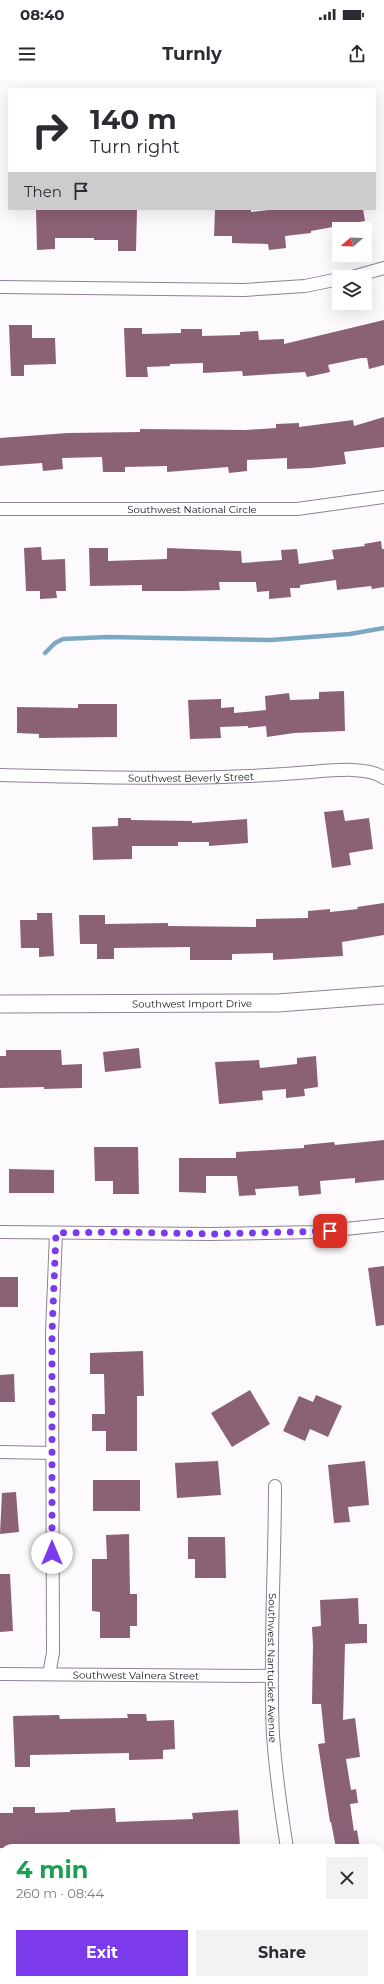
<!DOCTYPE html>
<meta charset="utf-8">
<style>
body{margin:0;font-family:Montserrat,sans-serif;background:#f2f2f3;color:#2b2b33;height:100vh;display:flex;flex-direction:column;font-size:15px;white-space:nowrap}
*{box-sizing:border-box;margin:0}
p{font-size:13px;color:#7c7c81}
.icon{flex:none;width:22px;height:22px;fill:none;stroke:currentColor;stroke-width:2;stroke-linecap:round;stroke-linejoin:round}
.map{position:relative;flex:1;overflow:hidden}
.drawer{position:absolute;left:0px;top:1764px;width:384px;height:140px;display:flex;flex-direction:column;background:#fff;border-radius:12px 12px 0 0;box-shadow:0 4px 16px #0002}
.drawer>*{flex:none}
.top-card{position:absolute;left:8px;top:8px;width:368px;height:122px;border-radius:0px;box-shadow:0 4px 16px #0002;background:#fff;color:#2b2b33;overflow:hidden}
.needle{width:26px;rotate:251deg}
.fabs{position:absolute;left:332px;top:142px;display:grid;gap:8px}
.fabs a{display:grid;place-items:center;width:40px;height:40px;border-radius:0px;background:#fff;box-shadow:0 4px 16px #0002;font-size:20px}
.pin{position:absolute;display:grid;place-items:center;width:34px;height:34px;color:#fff;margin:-17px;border-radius:8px;box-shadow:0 2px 6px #0006}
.me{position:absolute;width:44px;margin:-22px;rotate:0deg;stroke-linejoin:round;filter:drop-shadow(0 0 3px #0008)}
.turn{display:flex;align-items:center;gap:14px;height:84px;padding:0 16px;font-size:18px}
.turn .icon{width:52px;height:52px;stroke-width:2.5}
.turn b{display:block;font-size:28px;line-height:34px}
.then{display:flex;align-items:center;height:38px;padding:0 16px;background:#0003;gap:8px;font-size:15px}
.round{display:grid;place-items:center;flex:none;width:42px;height:42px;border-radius:0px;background:#f2f2f3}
.summary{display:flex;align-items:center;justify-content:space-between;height:68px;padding:0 16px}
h1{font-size:24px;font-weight:700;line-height:30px;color:#1e9e55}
.action{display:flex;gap:8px;margin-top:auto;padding:8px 16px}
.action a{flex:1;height:46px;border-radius:0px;background:#7c3aed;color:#fff;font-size:16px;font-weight:700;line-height:46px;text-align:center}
.action a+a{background:#f2f2f3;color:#2b2b33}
.status{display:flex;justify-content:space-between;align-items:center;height:28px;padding:0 20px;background:#fff;direction:ltr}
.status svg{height:11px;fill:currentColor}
header{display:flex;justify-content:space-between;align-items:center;height:52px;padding:0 16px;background:#fff;font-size:18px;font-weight:700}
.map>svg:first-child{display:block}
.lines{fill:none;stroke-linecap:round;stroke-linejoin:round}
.stream{stroke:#7da8c4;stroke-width:4.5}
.building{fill:#8b6176}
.street-casing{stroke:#8f8295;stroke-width:14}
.secondary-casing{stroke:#8f8295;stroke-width:19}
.street{stroke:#fff;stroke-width:12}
.secondary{stroke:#fff;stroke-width:17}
.route{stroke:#7c3aed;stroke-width:7;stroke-dasharray:0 12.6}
.labels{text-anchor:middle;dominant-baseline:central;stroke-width:3.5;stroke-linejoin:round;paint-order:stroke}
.street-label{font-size:10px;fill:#18131b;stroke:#fff}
</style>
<div class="status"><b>08:40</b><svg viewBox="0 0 49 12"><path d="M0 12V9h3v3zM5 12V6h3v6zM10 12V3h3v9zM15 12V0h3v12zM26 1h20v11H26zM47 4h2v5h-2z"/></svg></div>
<header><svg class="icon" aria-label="menu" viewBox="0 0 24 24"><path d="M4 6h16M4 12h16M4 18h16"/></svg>Turnly<svg class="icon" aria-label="share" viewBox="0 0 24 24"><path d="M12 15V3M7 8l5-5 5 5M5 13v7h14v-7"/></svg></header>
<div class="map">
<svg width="384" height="1904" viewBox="0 0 384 1904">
<rect width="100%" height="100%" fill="#fdfafe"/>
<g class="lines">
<path class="stream" d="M45,573L55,563L63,559L108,557L271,560L350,554L384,548"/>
</g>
<path class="building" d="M36,129H137L136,171H118V160H94V158H55V169L37,170Z
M215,129H251V132L277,129H363L365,141L311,151V153L285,156L286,168L269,170L268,164L232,163V156H214Z
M384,240V285L369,289L367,278H361L328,285L330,292L307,297L305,292L243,296L242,291L203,293V283L170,284V286L147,287L148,297H126L124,248H142V254L181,253V249H202V256L240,255V252L258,251L259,260L284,259V264Z
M9,245H32V258H55L56,284L24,285V296H11Z
M384,337V367L344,372L346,384L311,388L287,389V378L247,380V391L229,393L228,387L167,392V386L125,387V392H103L102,377L62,378L63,389L43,391L42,383L0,386V358L68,353L140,352V349L245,350L276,348V344L299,343V347L353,340L354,346Z
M381,461L382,469H384V507L372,509L371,506L337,510L336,500L300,505V508H290L291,517L269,519V511L257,512L256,502H219L220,510L183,511H142V505L90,506L89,468H108V481L167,479V468L241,471L242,483L282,480L281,470L297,469L299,484L334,479L332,470L365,466L364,464Z
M41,467L42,480L65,479L66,511H56L57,518L40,519V511H26L24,468Z
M344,611L345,651L294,653L267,657L266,646L248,648V646L220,647L221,658L190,659L188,620L221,619V628L234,627V633L266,630L265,616L289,613L290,620L319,619V612Z
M78,624H117V657L39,658V654L17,653V627L78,628Z
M343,730L345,741L369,738L373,769L349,773L351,785L332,788L324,732Z
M118,738H131V740L192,741V743L247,739L248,763L209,766V762H178V766H132V779L93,780L92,747L118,746Z
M384,823V855L342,862L343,876L273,880V873L232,874V880H190V867L114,868V879H97V864H80L79,835H105V844L168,843V846L256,847V839L308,838V831L330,829V832L358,829L357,827Z
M37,833H52L54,876L39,877V868H21L20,840H37Z
M139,968L141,988L105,992L103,972Z
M6,970H61L62,985L82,984V1008L44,1009V1007L0,1008V976H6Z
M316,976L318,1007L304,1009L305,1016L286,1018V1009L262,1011L263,1020L219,1024L215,982L259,980L260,988L297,984V978Z
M384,1060V1100L355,1103V1098L320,1101L321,1114L299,1116L298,1106L255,1109L256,1115L239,1116L237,1096H206V1113L179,1112V1078H236V1072L304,1068V1065L334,1062L335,1065Z
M94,1067H138L139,1114H113V1101H95Z
M9,1089L54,1090V1113H9Z
M384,1186V1245L376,1246L368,1188Z
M0,1197H18V1227H0Z
M143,1271L144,1316H137V1371H106V1351H92V1334H105L104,1294H90V1273Z
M14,1294L15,1322H0V1295Z
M250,1310L270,1344L232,1367L211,1333Z
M316,1315L342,1326L328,1357L310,1349L305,1361L283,1351L299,1316L313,1322Z
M218,1381L221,1415L177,1418L175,1383Z
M365,1381L369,1425L348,1427L350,1442L334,1443L328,1385Z
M93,1400H140V1431H93Z
M16,1412L19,1452L0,1454L2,1413Z
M129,1454L130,1514H137V1546H130V1558H100V1532L92,1531V1479H107L106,1455Z
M188,1457H225L226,1498H195V1479H188Z
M0,1494H10L13,1551L0,1552Z
M358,1518L359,1544H367V1563L345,1564L343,1640L355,1638L360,1677L346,1679L351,1710L356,1709L358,1723L350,1724L354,1751L357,1750L360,1768H336L331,1742H330L318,1664L325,1663L321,1624H312L313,1565L312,1547L321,1546L320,1520Z
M127,1634H146L147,1641L174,1640L175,1669L163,1670V1679L129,1680V1673L30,1675V1687H15L13,1636L59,1635L60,1639L128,1638Z
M13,1727H35V1733L70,1732V1730L115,1728L116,1742L193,1739L192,1733L238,1730L240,1766L209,1768H0V1733H13Z"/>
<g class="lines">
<g class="street-casing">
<g id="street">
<path d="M352,197L384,188"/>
<path d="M0,207L244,210L305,206L339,199"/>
<path id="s1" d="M0,429H297L384,417"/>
<path id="s2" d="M0,695C99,697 199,701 298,693C320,692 366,684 384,698"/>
<path d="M0,1152L210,1154L316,1152L384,1145"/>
<path d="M0,1372L52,1373"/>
<path id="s3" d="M275,1406C275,1489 269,1573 273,1656C276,1694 281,1731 287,1768"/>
<path id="s4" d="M0,1594L272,1596"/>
<path d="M49,1594L53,1573L52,1253L56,1153"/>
<path d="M0,1814H4"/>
<path d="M323,1900L324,1904"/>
</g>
</g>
<g class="secondary-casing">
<g id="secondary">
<path id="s5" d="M0,924L278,923L384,915"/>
</g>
</g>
<use href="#street" class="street"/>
<use href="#secondary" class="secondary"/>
</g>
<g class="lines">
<path class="route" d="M52,1473V1253L56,1153L116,1152L210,1154L330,1151"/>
</g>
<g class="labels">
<g class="street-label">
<text stroke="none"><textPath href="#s1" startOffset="192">Southwest National Circle</textPath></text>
<text stroke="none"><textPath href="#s2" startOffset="191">Southwest Beverly Street</textPath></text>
<text stroke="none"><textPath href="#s5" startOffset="192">Southwest Import Drive</textPath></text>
<text stroke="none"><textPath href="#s3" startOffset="182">Southwest Nantucket Avenue</textPath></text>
<text stroke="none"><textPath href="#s4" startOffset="136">Southwest Valnera Street</textPath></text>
</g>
</g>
</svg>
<div class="fabs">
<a><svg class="needle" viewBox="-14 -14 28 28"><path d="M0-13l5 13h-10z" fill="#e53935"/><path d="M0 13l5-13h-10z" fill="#7c7c81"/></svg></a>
<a><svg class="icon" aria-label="layers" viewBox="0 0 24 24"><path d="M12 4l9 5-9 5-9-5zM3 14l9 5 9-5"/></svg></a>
</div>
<div class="pin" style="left:330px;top:1151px;background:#d93025"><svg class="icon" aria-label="arrive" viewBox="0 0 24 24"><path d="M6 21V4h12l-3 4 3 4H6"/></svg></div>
<svg class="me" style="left:52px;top:1473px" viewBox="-20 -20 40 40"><circle r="19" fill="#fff"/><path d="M0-13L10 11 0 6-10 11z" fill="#7c3aed"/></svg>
<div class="top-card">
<div class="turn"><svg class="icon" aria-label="right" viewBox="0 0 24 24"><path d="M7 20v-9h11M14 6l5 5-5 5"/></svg><div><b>140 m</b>Turn right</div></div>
<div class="then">Then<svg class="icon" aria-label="arrive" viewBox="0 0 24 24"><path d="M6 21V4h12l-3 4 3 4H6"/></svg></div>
</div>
<section class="drawer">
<div class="summary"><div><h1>4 min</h1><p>260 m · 08:44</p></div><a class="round"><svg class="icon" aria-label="close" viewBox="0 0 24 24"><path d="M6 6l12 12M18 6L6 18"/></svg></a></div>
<div class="action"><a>Exit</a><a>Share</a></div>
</section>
</div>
